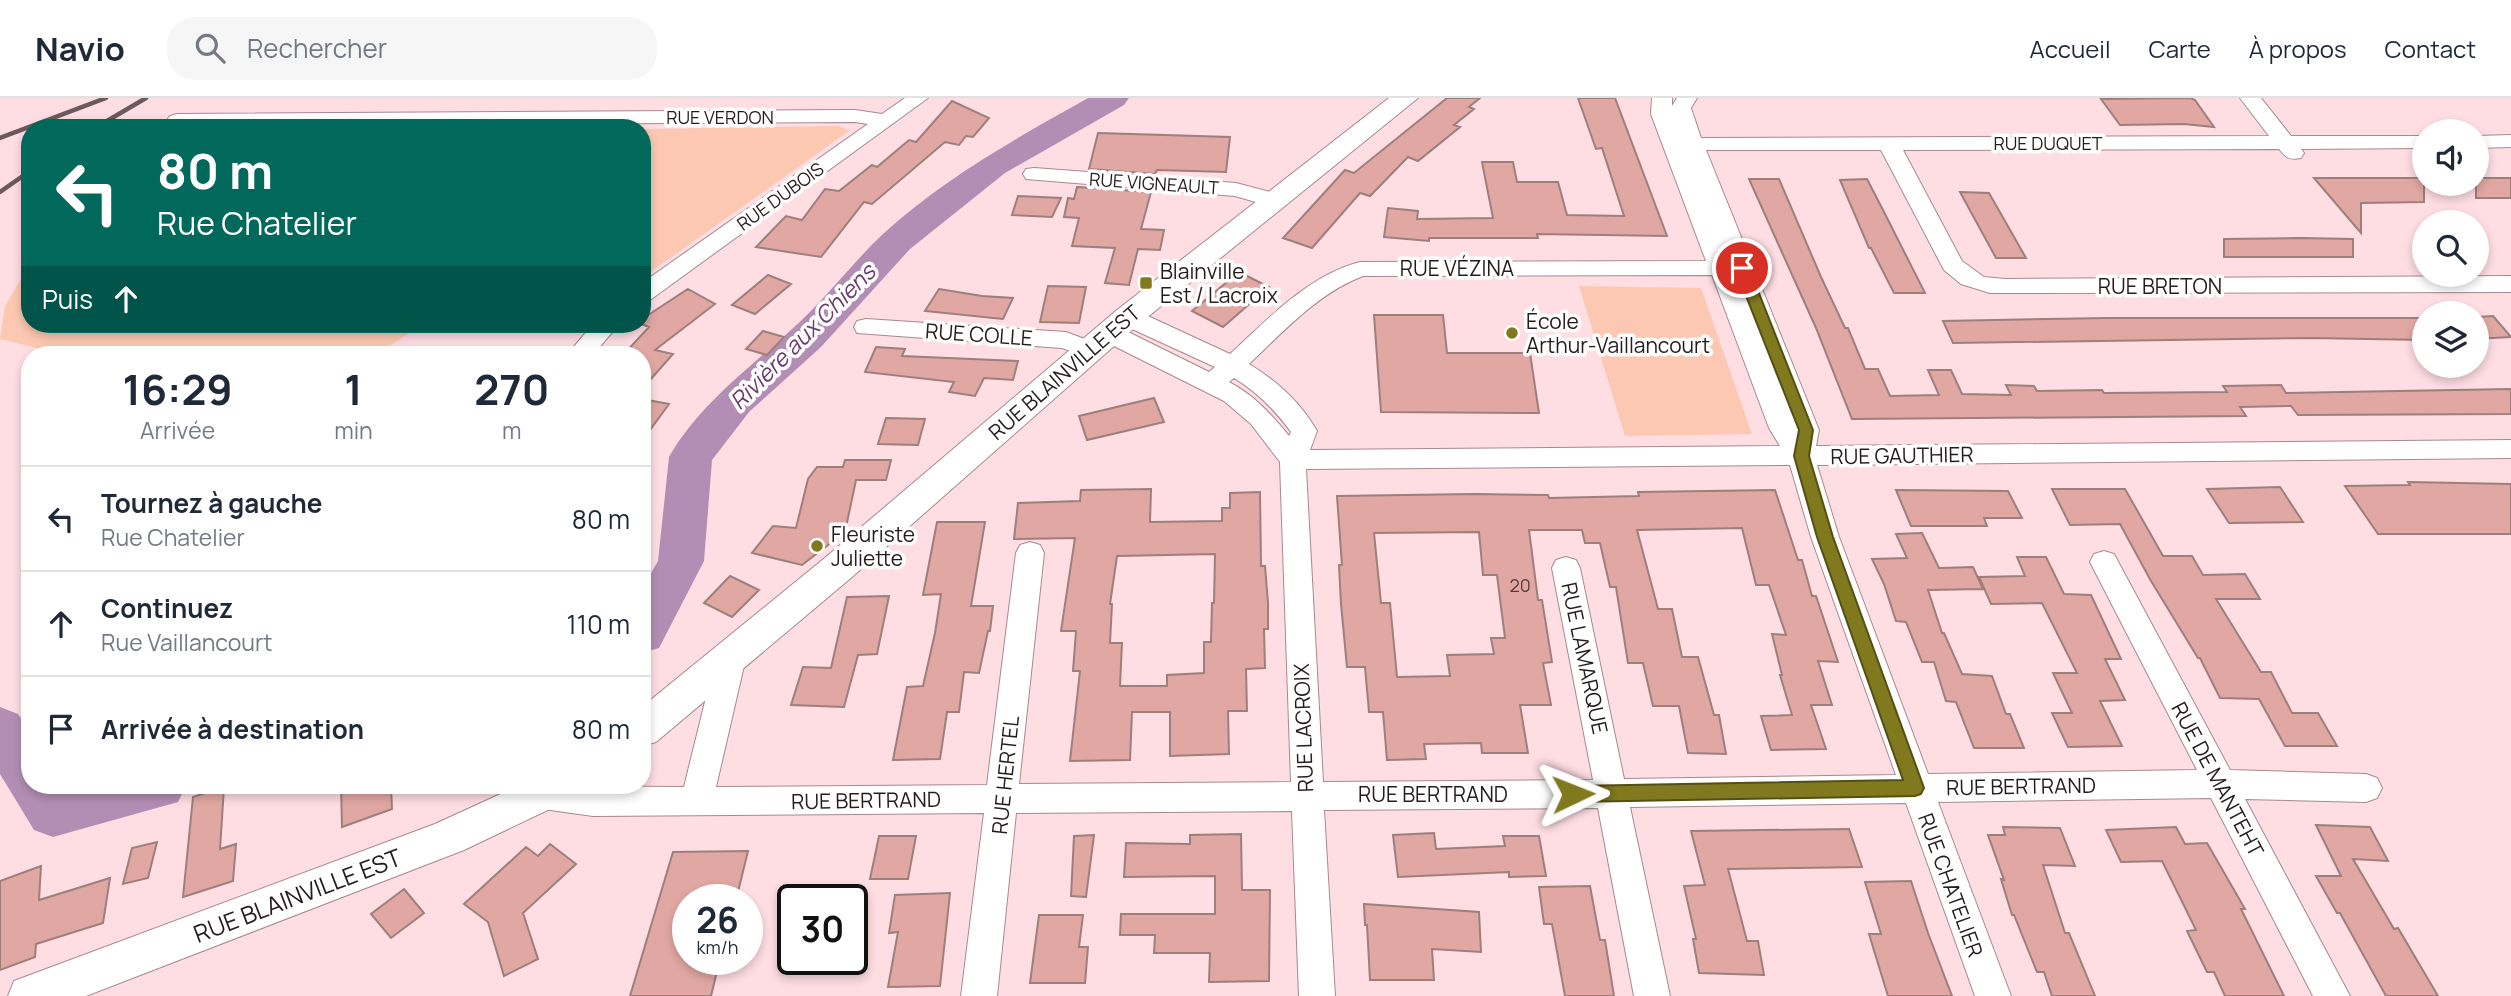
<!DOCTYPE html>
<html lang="fr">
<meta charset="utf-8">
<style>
body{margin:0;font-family:Manrope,sans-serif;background:#f6f6f7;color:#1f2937;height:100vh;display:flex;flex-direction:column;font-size:26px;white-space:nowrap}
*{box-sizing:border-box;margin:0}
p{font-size:23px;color:#747a83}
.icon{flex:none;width:38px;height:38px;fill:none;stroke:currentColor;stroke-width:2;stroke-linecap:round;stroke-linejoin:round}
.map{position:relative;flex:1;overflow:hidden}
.panel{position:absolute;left:21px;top:248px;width:630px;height:448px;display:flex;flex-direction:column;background:#fff;border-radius:28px;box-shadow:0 4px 10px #0003}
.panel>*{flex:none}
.guide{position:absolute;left:21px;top:21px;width:630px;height:214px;border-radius:28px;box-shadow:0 4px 10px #0003;background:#00695c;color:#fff;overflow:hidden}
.buttons{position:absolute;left:2412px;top:21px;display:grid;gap:14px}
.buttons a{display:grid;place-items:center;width:77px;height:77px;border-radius:50%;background:#fff;box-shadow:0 4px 10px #0003;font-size:35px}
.speed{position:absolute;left:672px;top:786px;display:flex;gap:14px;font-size:35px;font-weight:700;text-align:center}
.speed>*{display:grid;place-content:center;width:91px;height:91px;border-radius:50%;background:#fff;box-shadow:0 4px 10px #0003;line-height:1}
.speed small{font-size:18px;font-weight:400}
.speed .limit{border:4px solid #111;border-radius:10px;background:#fff;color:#111}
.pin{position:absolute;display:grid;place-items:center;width:60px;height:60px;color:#fff;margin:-30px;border:4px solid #fff;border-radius:50%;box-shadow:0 2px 7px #0007}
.me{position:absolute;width:77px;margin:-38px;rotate:88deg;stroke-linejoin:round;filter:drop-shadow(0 0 5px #0008)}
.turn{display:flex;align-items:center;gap:24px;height:147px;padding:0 21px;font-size:32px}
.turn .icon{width:91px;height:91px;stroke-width:2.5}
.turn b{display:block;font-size:49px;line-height:60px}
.then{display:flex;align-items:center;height:66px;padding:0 21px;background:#0003;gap:14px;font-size:26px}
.eta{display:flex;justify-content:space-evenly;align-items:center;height:119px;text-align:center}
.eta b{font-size:42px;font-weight:700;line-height:49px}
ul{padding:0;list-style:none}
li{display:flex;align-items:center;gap:21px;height:105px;padding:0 21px;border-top:2px solid #e0e1e3}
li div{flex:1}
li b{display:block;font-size:26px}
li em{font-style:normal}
header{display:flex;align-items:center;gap:42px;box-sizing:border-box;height:98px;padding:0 35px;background:#fff;border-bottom:2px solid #e0e1e3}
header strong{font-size:33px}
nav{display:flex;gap:38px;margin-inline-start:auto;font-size:24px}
.search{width:490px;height:63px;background:#f6f6f7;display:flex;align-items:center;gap:18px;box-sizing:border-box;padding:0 24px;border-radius:28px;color:#747a83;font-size:26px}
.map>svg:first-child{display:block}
.green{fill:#fcc8b1}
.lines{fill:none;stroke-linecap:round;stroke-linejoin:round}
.river{fill:#b38eb4;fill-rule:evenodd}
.building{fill:#e1a8a3;stroke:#9d7f7c;stroke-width:2;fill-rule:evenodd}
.minor-casing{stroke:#a7898f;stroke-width:2}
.tertiary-casing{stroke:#a7898f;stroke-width:2}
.minor{fill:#fff;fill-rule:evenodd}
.tertiary{fill:#fff;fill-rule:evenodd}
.rail{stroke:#6b595d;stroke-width:4.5}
.route{fill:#81791e;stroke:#544f14;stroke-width:2}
.poi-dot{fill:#81791e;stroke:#fff;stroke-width:2.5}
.labels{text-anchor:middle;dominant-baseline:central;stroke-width:7;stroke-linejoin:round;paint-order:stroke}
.far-street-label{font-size:18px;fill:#261b1d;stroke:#fff}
.number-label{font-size:18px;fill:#553e3e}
.street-label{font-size:21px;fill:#261b1d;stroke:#fff}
.poi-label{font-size:21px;fill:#261b1d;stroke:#fff;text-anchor:start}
.water-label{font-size:23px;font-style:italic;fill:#6a3a6c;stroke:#fff}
.near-street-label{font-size:24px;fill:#261b1d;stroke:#fff}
</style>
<header>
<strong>Navio</strong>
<div class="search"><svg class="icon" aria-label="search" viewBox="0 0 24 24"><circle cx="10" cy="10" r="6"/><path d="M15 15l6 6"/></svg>Rechercher</div>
<nav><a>Accueil</a><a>Carte</a><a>À propos</a><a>Contact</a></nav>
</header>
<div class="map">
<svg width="2511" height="898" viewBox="0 0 2511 898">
<rect width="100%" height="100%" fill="#fedde3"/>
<path class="green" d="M839,28L849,33L642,180V31Z
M30,166V226H423L391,247L346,257H133L37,250L0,241L5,208Z
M1579,188L1701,190L1752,336L1625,338Z"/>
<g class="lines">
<path class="river" d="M1088,0H1129L1124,7L1005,75L910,151L821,249L749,314L712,362L704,463L659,550L642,555V491L658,463L669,359C699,307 747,272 791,232C824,203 851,166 883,136C944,80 1017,40 1088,0Z
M0,609L18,616L30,634V688H186L178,704L53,739L34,732L0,676Z"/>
</g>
<path class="building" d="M1447,0H1480L1469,9L1474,11L1454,27L1460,29L1418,63L1408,59L1370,98L1360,95L1312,150L1283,140L1345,72L1354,75Z
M1578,0H1615L1667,138L1537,136L1538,140H1429V143L1384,139L1388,110L1418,113L1417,121L1493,120L1482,64H1513L1517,84H1558L1567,117L1624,118L1602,50L1596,51Z
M2190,0L2195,2L2214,29L2184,26L2120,27L2101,1Z
M952,3L989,20L973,39L966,38L959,47L945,44L872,106L864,104L821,159L756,149L786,118L802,122L825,91L839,93L872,67L877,69L909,42L916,44Z
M1098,35L1230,39L1226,74L1157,72L1155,76L1089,71Z
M2314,80H2424V104L2361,105V135Z
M2476,80H2511V100H2476Z
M1749,81H1779L1821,179L1845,230H1848L1865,271H1878L1890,298L1939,297L1928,272H1951L1962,296L2011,297L2006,287L2034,288L2037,293L2102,292L2104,295L2227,294L2223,288L2281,287L2286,295L2511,291V316L2298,317L2291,308L2240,309L2246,318L1852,321L1816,230Z
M1867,81L1884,114L1925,195H1894L1871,150H1869L1840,82Z
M1077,89L1151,94L1141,131L1164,132L1160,152L1138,151L1129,187L1105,185L1115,150L1072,148L1079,120L1064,119L1068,100L1074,101Z
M1960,94L1989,95L2026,160H1996Z
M1018,98L1061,100L1052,119L1012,117Z
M2301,140L2353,141V159H2224V141Z
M1239,174L1269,189L1223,229L1192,213Z
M768,177L791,186L755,216L732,207Z
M1048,188L1086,189L1079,225L1040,224Z
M688,191L715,206L655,252L673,256L642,291V257H623L649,229L641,226L642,221Z
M939,191L982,198L1013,200L1003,221L925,213Z
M1374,217H1443L1447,255H1530L1539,315L1381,314Z
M2493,218L2511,239L2476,241V219Z
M2107,220H2424V242L2311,240L1953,245L1943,223Z
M763,233L784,239L767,257L746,251Z
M876,249L905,251L902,258L1018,263L1013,282L984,280L975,298L949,294L954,284L865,274Z
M1154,300L1164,324L1087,342L1079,318Z
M642,301L669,306L642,343Z
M886,320L925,321L918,347L878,346Z
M845,362H891L886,382H856L845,434L802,467L752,455L773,428L796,430L808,381L817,369H843Z
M2408,384L2511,386V436H2378L2345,388L2410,387Z
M2280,389L2303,424L2229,425L2207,391Z
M1151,391L1150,424L1222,423V410H1230V395L1260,394L1261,468H1265L1268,505V531H1264L1265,570L1246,571L1247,613H1228L1229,656L1170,658V614H1132L1130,662L1070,663L1080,573H1073L1076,533H1061L1075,440L1014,441L1018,405L1080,403L1081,392ZM1215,456L1214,505H1212L1211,544H1204V575L1167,577V588H1120L1122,545H1110L1112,506H1110L1117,458Z
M2052,391H2125L2163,458H2192L2203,477L2245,476L2260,501H2216L2261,574H2271L2292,615H2318L2337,648H2285L2259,601L2220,600L2200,560H2198L2151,483L2120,426L2070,427Z
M1775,392L1798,462H1802L1812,498H1816L1838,564L1818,563L1832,607H1811L1826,651L1771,652L1761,618L1792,617L1780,577H1782L1772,536L1786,537L1769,487H1756L1742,430L1637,432L1658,511H1672L1682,559H1698L1714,617H1719L1726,656L1688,655L1679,608H1653L1643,565H1628L1616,489H1610L1600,445H1585L1582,432H1529L1538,502H1542L1552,564L1543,565L1551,607H1520L1528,655H1482L1481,645L1424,646L1426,661L1387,662L1383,614H1369L1365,569H1347L1341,506L1339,467H1342L1337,398L1473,396L1548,397L1549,400L1639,398L1638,394ZM1479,434L1483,477H1497L1505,540H1491L1494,556L1447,557L1450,578L1397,579L1390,505H1381L1374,435Z
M1896,392L2008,393L2022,420H1984L1987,428H1911Z
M937,424H985L971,508H993L990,533H988L979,575L964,574L959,614H947L940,661L893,662L907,589L923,588L935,535L941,496L923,497Z
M1922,435L1939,470L1973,469L1983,491L1928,492L1942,535H1944L1962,576L1992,578L2006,616H2010L2024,650H1974L1956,604L1946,603L1934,564H1922L1906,524L1896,523L1884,486L1872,461L1907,460L1896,436Z
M2017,459H2046L2064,496L2091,497L2121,561H2105L2125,602L2100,603L2122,648L2068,649L2052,615H2072L2053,575H2077L2042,505L1991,506L1979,479L2025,478Z
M730,478L759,492L732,519L704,505Z
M889,498L877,556L858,557L844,609L791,607L803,569L831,570L847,499Z
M341,688H391L392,711L342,729Z
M224,689L220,751L236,746L233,783L183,799L193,699Z
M2316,727L2370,729L2388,763L2353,761L2394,831L2398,830L2438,898H2386L2340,815H2337L2316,778H2341Z
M2003,729L2060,730L2075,768L2043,767L2065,835H2069L2095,898H2052L2044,874H2037L2014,817H2012L2001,781L2004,782L1988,737H2005Z
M2176,729L2185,746L2207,745L2245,811H2241L2284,898H2225L2214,874H2207L2187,833L2196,832L2162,763L2121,764L2106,732Z
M1849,731L1862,769L1728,771L1747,843H1758L1764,877L1699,875L1693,841H1696L1684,788L1705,787L1691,733Z
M1434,735L1436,751L1505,748L1503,738H1539L1546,778L1509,779V774L1398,779L1393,737Z
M1241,736L1242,792H1270L1269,883L1209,884L1210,855H1154L1155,837H1120L1121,816H1215V778L1124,779L1126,745L1190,746V737Z
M1094,737L1086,799L1071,798L1074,738Z
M879,738H916L908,781H870Z
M157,744L148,780L123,786L132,750Z
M550,746L576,766L523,815L538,861L504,878L488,824L464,806L526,749L538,758Z
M748,753L736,802H688V861H720L711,898H630L673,754Z
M41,768L39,802L110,780L103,825L36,846L35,859L0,872V783Z
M1911,783L1928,835L1952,898H1888L1869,836H1881L1865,784Z
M1590,788L1600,842H1605L1614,898H1565L1552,826H1544L1539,789Z
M404,791L424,815L391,840L371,816Z
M950,795L940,888L888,889L898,834L889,835L895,797Z
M1364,806L1479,814L1481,854L1432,851L1434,882H1370L1367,827H1365Z
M1039,817H1083L1079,849H1088L1085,885H1030Z"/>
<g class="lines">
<g class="minor-casing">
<path id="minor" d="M905,0H928L650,202L642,205V185L868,26L855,24L177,28L170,26L167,22L170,18L177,16L855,12L882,16Z
M1652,0H1672V8L1677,0H1697L1691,10L1701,40L2269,38L2240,0H2261L2291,38H2424V50L2301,51L2304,55L2301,60C2289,62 2286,60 2279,51L1903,52L1962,163L1984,179L2005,181L2511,178V194L1990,195L1961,186L1944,172L1881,52H1706L1819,332L1816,348L2511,342V360L1817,367L1839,439L1928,676L2197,672L2090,464L2094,456L2104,453L2114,456L2230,672L2366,676L2377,680L2382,690L2377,700L2366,704L2245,701L2350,898H2313L2211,700L1938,704L2011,898H1975L1906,705L1630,709L1670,898H1634L1598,710L1324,712L1335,898H1299L1292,713L1016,715L997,898H961L984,715L593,718L543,711L503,698L498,688L684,689L716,559L720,550L731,547L742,550L746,559L716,689L987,687L1016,455L1020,447L1030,444L1040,447L1044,455L1019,686L1291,684L1280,364L1251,326L1224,303L1100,241L1097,235L1100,229L1109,227L1118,229L1209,274L1215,269L1119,225L1116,219L1119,213L1128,211L1137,213L1230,256C1268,221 1309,177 1360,164L1706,163L1651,16ZM1712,177L1769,330L1780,348L1310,352L1317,333C1301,305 1277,283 1249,266C1283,234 1318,195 1363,178ZM1234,280C1257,294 1275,312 1291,334L1289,338C1272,317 1254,297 1229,284ZM1790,367L1811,439L1896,677L1624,681L1580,470L1576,462L1566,459L1556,462L1552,470L1593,682L1323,684L1306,371Z
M2511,37V49L2476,50V38Z
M1034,70L1236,85L1281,97L1284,102L1281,107L1273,109L1235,98L1026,81L1023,76L1026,71Z
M866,221L1066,234L1098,246L1101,252L1098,258L1089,260L1062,250L857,235L854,229L857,223Z
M593,226H619L593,257H567Z"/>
</g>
<g class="tertiary-casing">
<path id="tertiary" d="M1389,0H1418L1139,226L852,479L656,644L642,648V609L826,459L1117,212Z
M518,688H579L573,700L464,752L86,898H8L14,883L435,726Z"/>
</g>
<use href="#minor" class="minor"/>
<use href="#tertiary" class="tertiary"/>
<path class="rail" d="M95,30L146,0
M0,40L106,0
M0,94L30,73"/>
</g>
<path class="route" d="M1742,166L1749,170L1813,332L1809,358L1833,439L1924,690L1921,696L1915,698L1573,704L1567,701L1564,696L1567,690L1573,688L1903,682L1817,439L1794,358L1799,332L1735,170Z"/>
<g class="poi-dot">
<rect x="1139" y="178" width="14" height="14" rx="3.5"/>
<circle cx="1512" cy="235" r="7"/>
<circle cx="817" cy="448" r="7"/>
</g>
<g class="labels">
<g class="far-street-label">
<text x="720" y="19">RUE VERDON</text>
<text x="2048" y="45">RUE DUQUET</text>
<text transform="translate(1154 85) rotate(4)">RUE VIGNEAULT</text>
<text transform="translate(780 98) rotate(-36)">RUE DUBOIS</text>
</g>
<g class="number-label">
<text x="1520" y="487">20</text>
</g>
<g class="street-label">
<text x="1457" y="170">RUE VÉZINA</text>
<text x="2160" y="188">RUE BRETON</text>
<text transform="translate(979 236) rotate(4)">RUE COLLE</text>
<text transform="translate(1064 274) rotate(-41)">RUE BLAINVILLE EST</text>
<text transform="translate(1902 357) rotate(-1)">RUE GAUTHIER</text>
<text transform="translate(1585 560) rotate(78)">RUE LAMARQUE</text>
<text transform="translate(1303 630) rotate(-92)">RUE LACROIX</text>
<text transform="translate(1005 677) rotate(-84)">RUE HERTEL</text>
<text transform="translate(2218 681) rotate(62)">RUE DE MANTEHT</text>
<text transform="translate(2021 688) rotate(-1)">RUE BERTRAND</text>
<text x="1433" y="696">RUE BERTRAND</text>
<text transform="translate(866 702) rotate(-1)">RUE BERTRAND</text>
<text transform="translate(1951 787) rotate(70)">RUE CHATELIER</text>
</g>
<g class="poi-label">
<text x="1160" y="173">Blainville<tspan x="1160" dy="24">Est / Lacroix</tspan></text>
<text x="1526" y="223">École<tspan x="1526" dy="24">Arthur-Vaillancourt</tspan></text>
<text x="831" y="436">Fleuriste<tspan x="831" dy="24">Juliette</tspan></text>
</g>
<g class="water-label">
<text transform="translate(802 238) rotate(-45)">Rivière aux Chiens</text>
</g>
<g class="near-street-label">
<text transform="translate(297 797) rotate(-21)">RUE BLAINVILLE EST</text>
</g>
</g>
</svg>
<div class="buttons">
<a><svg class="icon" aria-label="sound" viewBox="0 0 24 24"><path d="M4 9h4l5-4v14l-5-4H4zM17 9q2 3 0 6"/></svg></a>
<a><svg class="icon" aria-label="search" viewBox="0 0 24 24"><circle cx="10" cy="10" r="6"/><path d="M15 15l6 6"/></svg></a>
<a><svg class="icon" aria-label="layers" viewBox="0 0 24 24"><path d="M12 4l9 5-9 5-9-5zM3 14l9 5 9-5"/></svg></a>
</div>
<div class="speed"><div>26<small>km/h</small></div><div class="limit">30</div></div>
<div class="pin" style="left:1742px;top:170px;background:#d93025"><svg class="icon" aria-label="arrive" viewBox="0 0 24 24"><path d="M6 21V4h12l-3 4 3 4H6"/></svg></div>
<svg class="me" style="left:1573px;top:696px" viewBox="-20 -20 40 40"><path d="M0-17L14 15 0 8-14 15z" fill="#81791e" stroke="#fff" stroke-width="4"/></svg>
<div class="guide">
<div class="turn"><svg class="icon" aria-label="left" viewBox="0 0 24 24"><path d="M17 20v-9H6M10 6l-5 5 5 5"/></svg><div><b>80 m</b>Rue Chatelier</div></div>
<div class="then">Puis<svg class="icon" aria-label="ahead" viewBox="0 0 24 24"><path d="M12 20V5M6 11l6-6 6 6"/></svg></div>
</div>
<section class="panel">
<div class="eta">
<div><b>16:29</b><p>Arrivée</p></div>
<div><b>1</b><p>min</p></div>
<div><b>270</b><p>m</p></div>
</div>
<ul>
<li><svg class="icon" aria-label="left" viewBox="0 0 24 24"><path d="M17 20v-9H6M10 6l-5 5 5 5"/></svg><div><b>Tournez à gauche</b><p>Rue Chatelier</p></div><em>80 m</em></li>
<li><svg class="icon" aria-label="ahead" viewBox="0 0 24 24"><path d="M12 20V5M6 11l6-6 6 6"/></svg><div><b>Continuez</b><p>Rue Vaillancourt</p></div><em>110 m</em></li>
<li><svg class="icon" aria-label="arrive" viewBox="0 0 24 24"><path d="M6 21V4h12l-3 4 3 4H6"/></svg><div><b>Arrivée à destination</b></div><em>80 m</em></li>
</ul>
</section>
</div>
